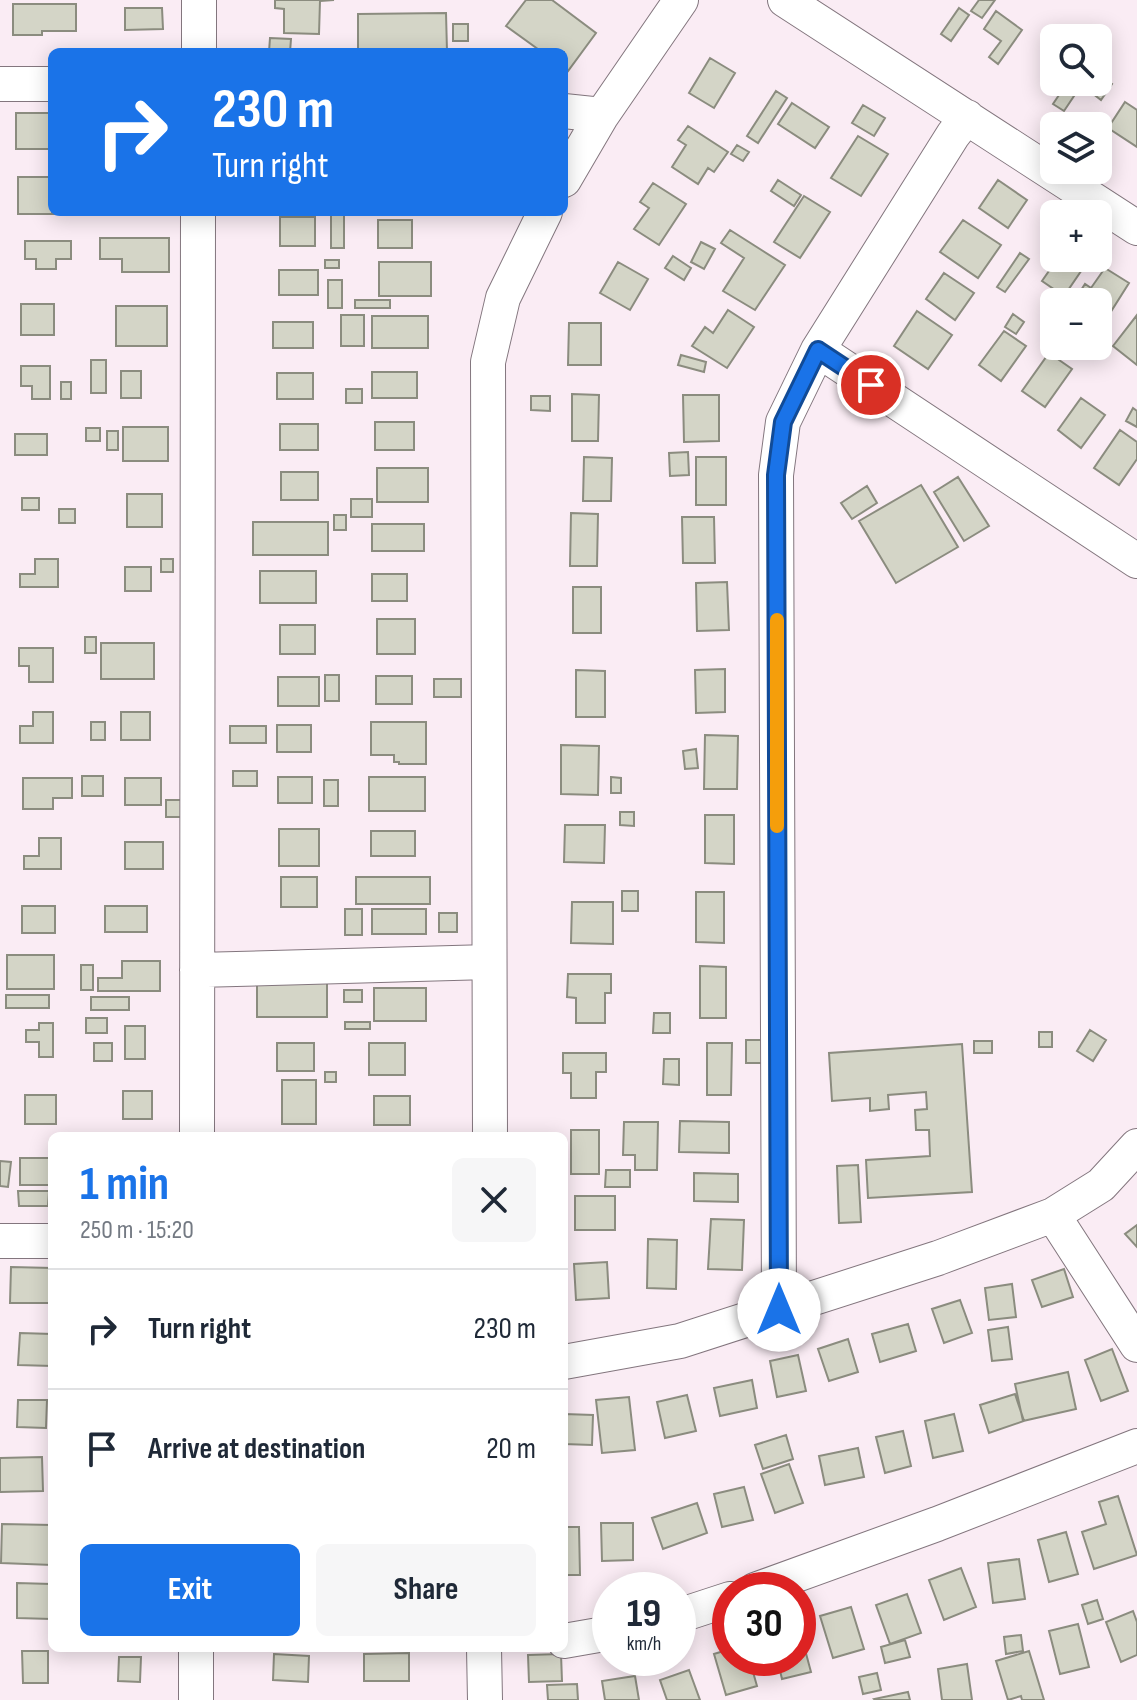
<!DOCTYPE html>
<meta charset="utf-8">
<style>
body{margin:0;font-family:"Sofia Sans Condensed",sans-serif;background:#f6f6f7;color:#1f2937;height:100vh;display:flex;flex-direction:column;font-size:30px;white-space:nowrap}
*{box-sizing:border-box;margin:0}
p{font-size:26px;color:#747a83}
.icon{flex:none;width:44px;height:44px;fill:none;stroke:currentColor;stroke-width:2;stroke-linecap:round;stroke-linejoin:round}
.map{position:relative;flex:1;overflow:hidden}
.side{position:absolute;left:48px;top:1132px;width:520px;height:520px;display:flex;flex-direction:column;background:#fff;border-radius:12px;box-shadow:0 4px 20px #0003}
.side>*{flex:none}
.banner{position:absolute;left:48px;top:48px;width:520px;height:168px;border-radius:12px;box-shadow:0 4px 20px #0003;background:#1a73e8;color:#fff;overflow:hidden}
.tools{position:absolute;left:1040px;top:24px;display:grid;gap:16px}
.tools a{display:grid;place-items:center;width:72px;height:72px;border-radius:12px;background:#fff;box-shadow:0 4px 20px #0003;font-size:40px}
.speed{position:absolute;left:592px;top:1572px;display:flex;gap:16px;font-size:40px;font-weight:700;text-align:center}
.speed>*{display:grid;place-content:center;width:104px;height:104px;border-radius:50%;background:#fff;box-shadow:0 4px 20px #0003;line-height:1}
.speed small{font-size:20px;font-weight:400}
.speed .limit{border:12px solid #d22;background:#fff;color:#111}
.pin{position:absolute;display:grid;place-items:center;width:68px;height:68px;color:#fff;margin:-34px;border:4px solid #fff;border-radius:50%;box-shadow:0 2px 8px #0007}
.me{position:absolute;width:88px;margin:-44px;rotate:0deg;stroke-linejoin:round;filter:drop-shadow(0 0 6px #0008)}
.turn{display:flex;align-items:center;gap:28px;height:168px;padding:0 32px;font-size:36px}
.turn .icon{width:104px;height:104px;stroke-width:2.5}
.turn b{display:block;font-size:56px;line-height:68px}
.round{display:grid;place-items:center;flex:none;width:84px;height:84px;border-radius:12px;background:#f6f6f7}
.summary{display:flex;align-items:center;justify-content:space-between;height:136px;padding:0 32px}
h1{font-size:48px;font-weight:700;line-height:60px;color:#1a73e8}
.primary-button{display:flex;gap:16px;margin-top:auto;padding:16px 32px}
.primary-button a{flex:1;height:92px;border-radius:12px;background:#1a73e8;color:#fff;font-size:32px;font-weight:700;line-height:92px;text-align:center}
.primary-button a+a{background:#f6f6f7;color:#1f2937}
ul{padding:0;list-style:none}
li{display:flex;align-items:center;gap:24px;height:120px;padding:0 32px;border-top:2px solid #e0e1e3}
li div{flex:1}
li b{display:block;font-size:30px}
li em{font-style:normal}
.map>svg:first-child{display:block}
.building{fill:#d4d5c7;stroke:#8b8c7f;stroke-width:2}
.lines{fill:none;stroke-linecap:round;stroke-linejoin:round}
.minor-casing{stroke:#83767e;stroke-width:36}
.minor{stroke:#fff;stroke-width:34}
.route-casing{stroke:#114b97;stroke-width:20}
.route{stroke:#1a73e8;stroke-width:14}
.slow{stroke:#f59e0b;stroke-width:14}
</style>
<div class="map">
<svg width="1137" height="1700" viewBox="0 0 1137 1700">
<rect width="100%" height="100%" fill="#faecf4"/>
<path class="building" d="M275,0H334L320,1L319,34L284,33V9L275,8Z
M526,0H552L596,33L568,71L564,68V52H542L506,26Z
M979,0H995L982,18L971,11Z
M13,4H76V31H42V35H13Z
M125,8H162L163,29L125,30Z
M959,8L969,15L951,41L941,34Z
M996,11L1022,30L998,64L989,57L1001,41L984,29Z
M446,13L447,51H358V14Z
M453,24H468V41H453Z
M270,38L291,39L290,52H269Z
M710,58L735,73L714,108L689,93Z
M1103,77L1112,84L1101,100L1092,93Z
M1056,82H1077L1070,92Z
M1063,89L1074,96L1064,111L1053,104Z
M776,91L787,98L758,143L747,136Z
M1125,102L1137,110V147L1108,128Z
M792,103L829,127L815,148L778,124Z
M863,105L885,118L874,136L852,123Z
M16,113H52V149H16Z
M688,126L728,152L714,172L708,168L698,184L672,167L686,145L678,140Z
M858,136L888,154L861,196L831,178Z
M737,145L749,152L743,161L731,154Z
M18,177H52V212L74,214H18Z
M778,180L801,195L794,206L771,191Z
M998,180L1027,200L1008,228L979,208Z
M653,183L686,204L659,245L634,229L649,208L640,202Z
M804,196L830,212L800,258L774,242Z
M331,212H344V248H331Z
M280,217H315V246H280Z
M378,220H412V248H378Z
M963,220L1001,245L978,278L940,252Z
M730,230L785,265L755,310L723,291L744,258L721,243Z
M100,238H169V272H122V259H100Z
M25,241H71V259H56V269H36V259H25Z
M701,242L715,249L704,269L691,262Z
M1020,253L1029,259L1005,292L997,287Z
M673,256L691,268L684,280L665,268Z
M1058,258H1090L1064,296L1042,281Z
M325,260H339V268H325Z
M379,262H431V296H379Z
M618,262L648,279L630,310L600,293Z
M1105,268L1129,283L1105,321L1098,316V302L1074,301L1085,284L1091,288Z
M279,270H318V295H279Z
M944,273L974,293L955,320L926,299Z
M328,280H342V308H328Z
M355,300H390V308H355Z
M21,304H54V335H21Z
M116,306H167V346H116Z
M728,310L754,327L727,368L692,346L705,327L713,333Z
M917,311L952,335L928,369L894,346Z
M1013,314L1024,322L1016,334L1005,327Z
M341,315H364V346H341Z
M1137,315V365L1113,346Z
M372,316H428V348H372Z
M273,322H313V348H273Z
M569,323H601V365H568Z
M1004,331L1026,346L1001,381L979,365Z
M1049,353L1072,369L1045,407L1022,391Z
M681,355L706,362L704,372L678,365Z
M91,360H106V393H91Z
M21,366H50V399H32V386H21Z
M121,371H141V398H121Z
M372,372H417V398H372Z
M277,373H313V399H277Z
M61,382H71V399H61Z
M346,389H362V403H346Z
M572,394L599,395L598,441H572Z
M683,395H719V441L684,442Z
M531,396H550V411L531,410Z
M1081,398L1105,415L1081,448L1058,430Z
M1133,408L1137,411V427L1126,421Z
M375,422H414V450H375Z
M280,424H318V450H280Z
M123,427H168V461H123Z
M86,428H100V441H86Z
M1120,430L1137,442V459L1119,485L1094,468Z
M107,431H118V450H107Z
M15,434H47V455H15Z
M688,452L689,475L670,476L669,453Z
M584,457L612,458L611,501H583Z
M696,457H726V505H696Z
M377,468H428V502H377Z
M281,472H318V500H281Z
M958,477L989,526L964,541L934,492Z
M921,485L958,547L896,583L859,521Z
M867,486L877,503L852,519L841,503Z
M127,494H162V527H127Z
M22,498H39V510H22Z
M351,499H372V517H351Z
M59,509H75V523H59Z
M571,513L598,514L597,566H570Z
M334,515H346V530H334Z
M682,517H714L715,563H683Z
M253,522H328V555H253Z
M372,524H424V551H372Z
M35,559H58V587H20V574H35Z
M161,559H173V572H161Z
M125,567H151V591H125Z
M260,571H316V603H260Z
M372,574H407V601H372Z
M727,582L729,630L697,631L696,583Z
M573,587H601V633H573Z
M377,619H415V654H377Z
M280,625H315V654H280Z
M85,637H96V653H85Z
M101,643H154V679H101Z
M19,648H53V682H29V666H19Z
M725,669V712L696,713L695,670Z
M576,670L605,671V717H576Z
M325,675H339V701H325Z
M376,676H412V704H376Z
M278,677H319V706H278Z
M434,679H461V697H434Z
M33,712H53V743H20V726H33Z
M121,712H150V740H121Z
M91,722H105V740H91Z
M371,722H426V764H399V762H394V755H371Z
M277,725H311V752H277Z
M230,726H266V743H230Z
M705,735L738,736L737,789H704Z
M561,745L599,746L598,795L561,794Z
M696,749L698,768L685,769L683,751Z
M233,771H257V786H233Z
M82,776H103V796H82Z
M278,777H312V803H278Z
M369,777H425V811H369Z
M611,777L621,778V793H611Z
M23,778H72V798H53V809H23Z
M125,778H161V805H125Z
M324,780H338V806H324Z
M166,800H182V817H166Z
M620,812H634V826L620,825Z
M705,815H734V864L705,863Z
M565,825H605L604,863L564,862Z
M279,829H319V866H279Z
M371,831H415V856H371Z
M39,838H61V869H24V856H39Z
M125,842H163V869H125Z
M281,877H317V907H281Z
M356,877H430V904H356Z
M622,891H638V911H622Z
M696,892H724V943L696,942Z
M572,902H613V944L571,943Z
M22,906H55V933H22Z
M105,906H147V932H105Z
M345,909H362V935H345Z
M372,909H426V934H372Z
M439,913H457V932H439Z
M7,955H54V989H7Z
M122,961H160V991H98V978H122Z
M81,965H93V990H81Z
M700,966L726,967V1018H700Z
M568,974H611V993H605V1023H576V998L567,997Z
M257,975H327V1017H257Z
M374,988H426V1021H374Z
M344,990H362V1002H344Z
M6,995H49V1008H6Z
M91,997H129V1010H91Z
M654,1013H670V1033H653Z
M86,1018H107V1033H86Z
M345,1022H370V1029H345Z
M39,1023H53V1057H39V1042H26V1030H39Z
M125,1026H145V1059H125Z
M1090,1030L1106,1040L1093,1061L1077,1051Z
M1039,1032H1052V1047H1039Z
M746,1040H767V1063H746Z
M974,1041H992V1053H974Z
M94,1043H112V1061H94Z
M277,1043H314V1071H277Z
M369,1043H405V1075H369Z
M707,1043H732L731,1095H707Z
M962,1044L972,1192L868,1198L866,1160L930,1156L929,1130H916L915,1110L927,1109L926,1092L888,1095L889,1109L870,1111V1098L832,1101L829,1053Z
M563,1053H606V1072H596V1098H571V1073H563Z
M664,1059H679V1085L663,1084Z
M325,1072H336V1082H325Z
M282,1080H316V1124H282Z
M123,1091H152V1119H123Z
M25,1095H56V1124H25Z
M374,1096H410V1125H374Z
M680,1121L729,1122V1153L679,1152Z
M624,1122H658L657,1170H635V1155H623Z
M571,1130H599V1174H571Z
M20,1158H51V1185H20Z
M0,1161L11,1162L8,1187L0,1186Z
M858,1165L861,1222L839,1223L837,1166Z
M606,1170H630V1187H605Z
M694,1173L738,1174V1202L694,1201Z
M18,1191H49L48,1206H19Z
M575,1196H615V1230H575Z
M711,1219L744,1220L742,1270L708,1269Z
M1137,1225V1247L1125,1234Z
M648,1239L677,1240L676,1289L647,1288Z
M607,1262L609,1298L576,1300L574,1264Z
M11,1267L52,1268V1303H10Z
M1064,1269L1073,1297L1042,1307L1032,1280Z
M1012,1284L1016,1317L989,1320L985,1288Z
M960,1300L972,1333L944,1343L932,1309Z
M908,1324L916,1351L880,1362L872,1334Z
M1008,1327L1012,1359L992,1361L988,1330Z
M20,1333L52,1334V1366L18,1365Z
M848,1339L858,1372L829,1381L818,1349Z
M1112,1349L1128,1391L1101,1401L1085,1360Z
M798,1355L806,1391L777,1397L770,1361Z
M1068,1372L1076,1409L1023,1421L1015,1384Z
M752,1380L757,1408L720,1416L714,1388Z
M1015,1394L1024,1421L989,1433L980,1405Z
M687,1395L696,1431L665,1438L657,1402Z
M629,1397L635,1450L602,1453L596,1400Z
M18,1400H47L46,1428L17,1427Z
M564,1414L593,1415L592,1445L564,1444Z
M954,1414L963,1451L933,1458L925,1421Z
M903,1431L911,1466L885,1473L876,1437Z
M786,1435L793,1459L763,1469L755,1445Z
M858,1448L864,1477L825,1485L819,1456Z
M42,1457L43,1491L0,1492V1458Z
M789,1464L803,1503L775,1513L761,1474Z
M744,1487L753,1520L722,1527L714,1494Z
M1118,1496L1137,1555L1094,1569L1082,1532L1106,1524L1099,1502Z
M697,1503L707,1533L663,1549L652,1518Z
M601,1523H633V1560L602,1561Z
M2,1524L52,1525V1565L1,1563Z
M564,1527H579L580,1575H564Z
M1066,1532L1078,1574L1049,1582L1038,1540Z
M1019,1559L1025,1599L993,1603L988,1563Z
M961,1568L976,1607L944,1620L929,1580Z
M17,1583L51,1584V1619L17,1618Z
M907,1594L921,1633L890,1644L876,1605Z
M1097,1600L1103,1619L1088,1624L1082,1605Z
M851,1607L864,1649L833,1658L820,1616Z
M1133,1611L1137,1622V1655L1121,1662L1106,1622Z
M1078,1624L1089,1667L1060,1674L1049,1631Z
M798,1631H800L811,1672L782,1679L777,1658H798Z
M1021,1635L1023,1651L1006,1654L1004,1637Z
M905,1640L910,1657L885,1663L881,1647Z
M730,1649V1658H749L757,1686L726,1695L714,1654Z
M22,1651H48V1683H23Z
M1029,1651L1044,1700H1022L1021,1696L1008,1700L996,1661Z
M409,1653V1681H364V1654Z
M274,1654L309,1656L308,1682L273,1680Z
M561,1654L562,1681L529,1682L528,1655Z
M119,1657H141L140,1682L118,1681Z
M967,1664L972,1700H942L938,1669Z
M689,1670L700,1700H667L660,1680Z
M877,1673L881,1690L863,1694L859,1677Z
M635,1676L639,1700H605L602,1681Z
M577,1684L578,1700H548L547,1685Z
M908,1692L910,1700H875L874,1699Z"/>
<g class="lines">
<g class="minor-casing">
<path id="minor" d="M785,0L1137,228
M199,52V0
M0,84H52
M564,111L602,115
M564,180L602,115L681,0
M818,350L1137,561
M197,970L489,962
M197,1136L198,212
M490,1136L488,362L503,298L545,212
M1053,1215L1137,1345
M0,1241H52
M779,1310L776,475L783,422L818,350L953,135L967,117
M564,1362L680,1341L938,1258L1053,1215L1101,1185L1137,1146
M755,1590L937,1524L1137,1446
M678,1616L730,1599
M564,1641L610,1633
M484,1648L485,1700
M196,1700V1648"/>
</g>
<use href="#minor" class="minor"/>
</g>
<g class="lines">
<g class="route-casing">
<path id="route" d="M779,1310L776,475L783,422L818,350L871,385"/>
</g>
<use href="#route" class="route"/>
<path class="slow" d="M777,620V826"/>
</g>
</svg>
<div class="tools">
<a><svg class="icon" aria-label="search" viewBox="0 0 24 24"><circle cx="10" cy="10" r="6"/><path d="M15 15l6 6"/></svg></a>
<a><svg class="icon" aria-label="layers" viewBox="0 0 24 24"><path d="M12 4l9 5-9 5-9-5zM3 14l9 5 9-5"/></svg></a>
<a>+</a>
<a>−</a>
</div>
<div class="speed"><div>19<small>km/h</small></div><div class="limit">30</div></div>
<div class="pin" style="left:871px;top:385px;background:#d93025"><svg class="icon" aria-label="arrive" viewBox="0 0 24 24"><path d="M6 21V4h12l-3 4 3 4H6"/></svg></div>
<svg class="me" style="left:779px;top:1310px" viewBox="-20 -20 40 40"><circle r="19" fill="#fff"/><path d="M0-13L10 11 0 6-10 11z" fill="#1a73e8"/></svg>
<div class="banner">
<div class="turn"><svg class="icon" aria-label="right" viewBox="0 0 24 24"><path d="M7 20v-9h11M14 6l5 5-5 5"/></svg><div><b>230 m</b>Turn right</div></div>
</div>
<section class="side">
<div class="summary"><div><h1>1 min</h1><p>250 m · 15:20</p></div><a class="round"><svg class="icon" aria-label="close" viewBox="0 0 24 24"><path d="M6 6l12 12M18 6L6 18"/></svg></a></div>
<ul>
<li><svg class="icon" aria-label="right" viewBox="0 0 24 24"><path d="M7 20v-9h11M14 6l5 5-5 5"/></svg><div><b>Turn right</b></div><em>230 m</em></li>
<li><svg class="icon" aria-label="arrive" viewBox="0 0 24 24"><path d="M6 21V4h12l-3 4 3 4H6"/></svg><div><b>Arrive at destination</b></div><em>20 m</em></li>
</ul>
<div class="primary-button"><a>Exit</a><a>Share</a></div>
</section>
</div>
